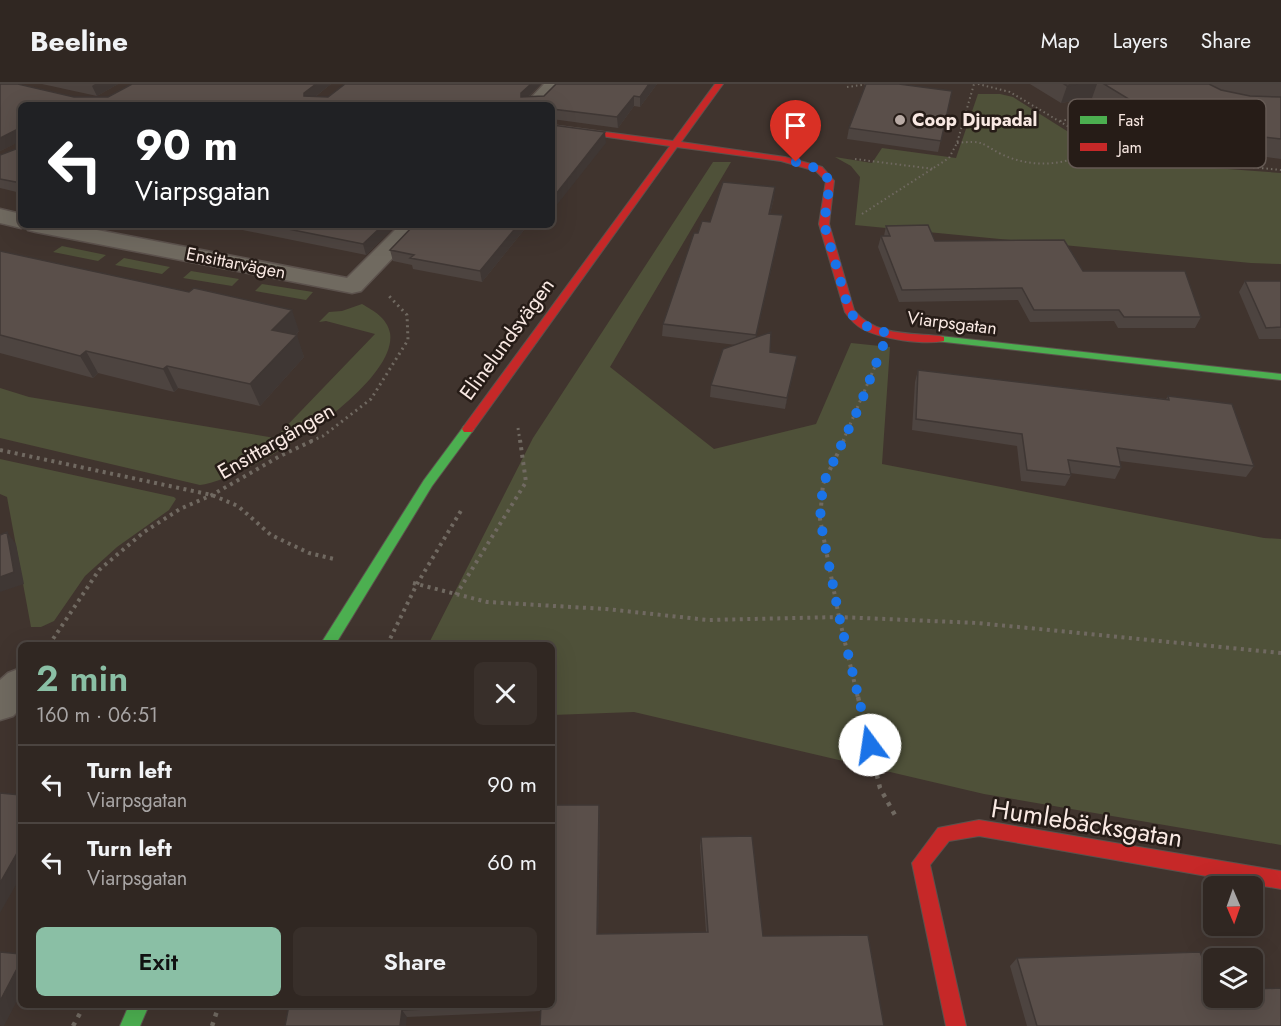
<!DOCTYPE html>
<meta charset="utf-8">
<style>
body{margin:0;font-family:Jost,sans-serif;background:#382f2a;color:#f1f3f6;height:100vh;display:flex;flex-direction:column;font-size:22px;white-space:nowrap}
*{box-sizing:border-box;margin:0}
p{font-size:20px;color:#a8a5a5}
.icon{flex:none;width:33px;height:33px;fill:none;stroke:currentColor;stroke-width:2;stroke-linecap:round;stroke-linejoin:round}
.map{position:relative;flex:1;overflow:hidden}
.side{position:absolute;left:18px;top:558px;width:537px;height:366px;display:flex;flex-direction:column;background:#302722;border-radius:9px;box-shadow:0 6px 24px #0002,0 0 0 2px #4b4440}
.side>*{flex:none}
.guide{position:absolute;left:18px;top:18px;width:537px;height:126px;border-radius:9px;box-shadow:0 6px 24px #0002,0 0 0 2px #4b4440;background:#202124;color:#fff;overflow:hidden}
.needle{width:39px;rotate:178deg}
.fabs{position:absolute;left:1203px;top:792px;display:grid;gap:12px}
.fabs a{display:grid;place-items:center;width:60px;height:60px;border-radius:9px;background:#302722;box-shadow:0 6px 24px #0002,0 0 0 2px #4b4440;font-size:30px}
.pin{position:absolute;display:grid;place-items:center;width:51px;height:51px;color:#fff;margin:-62px -26px;border-radius:50% 50% 50% 0;rotate:-45deg;box-shadow:0 0 6px #0007}
.pin .icon{rotate:45deg}
.me{position:absolute;width:66px;margin:-33px;rotate:346deg;stroke-linejoin:round;filter:drop-shadow(0 0 4px #0008)}
.turn{display:flex;align-items:center;gap:21px;height:126px;padding:0 18px;font-size:27px}
.turn .icon{width:78px;height:78px;stroke-width:2.5}
.turn b{display:block;font-size:42px;line-height:51px}
.round{display:grid;place-items:center;flex:none;width:63px;height:63px;border-radius:9px;background:#382f2a}
.summary{display:flex;align-items:center;justify-content:space-between;height:102px;padding:0 18px}
h1{font-size:36px;font-weight:600;line-height:45px;color:#8abfa5}
.cta{display:flex;gap:12px;margin-top:auto;padding:12px 18px}
.cta a{flex:1;height:69px;border-radius:9px;background:#8abfa5;color:#111;font-size:24px;font-weight:600;line-height:69px;text-align:center}
.cta a+a{background:#382f2a;color:#f1f3f6}
ul{padding:0;list-style:none}
li{display:flex;align-items:center;gap:18px;height:78px;padding:0 18px;border-top:2px solid #4b4440}
li div{flex:1}
li b{display:block;font-size:22px}
li em{font-style:normal}
header{display:flex;align-items:center;gap:36px;box-sizing:border-box;height:84px;padding:0 30px;background:#302722;border-bottom:2px solid #4b4440}
header strong{font-size:28px}
nav{display:flex;gap:33px;margin-inline-start:auto;font-size:21px}
.map>svg:first-child{display:block}
.green{fill:#4f5139}
.lines{fill:none;stroke-linecap:round;stroke-linejoin:round}
.street-casing{stroke:#5c524d;stroke-width:3}
.fast-casing{stroke:#5c524d;stroke-width:2}
.jam-casing{stroke:#5c524d;stroke-width:2}
.path-far3{stroke:#706961;stroke-width:2;stroke-dasharray:1.5 3;stroke-linecap:butt}
.path-far2{stroke:#706961;stroke-width:3;stroke-dasharray:2 4;stroke-linecap:butt}
.path-far1{stroke:#706961;stroke-width:4;stroke-dasharray:3 4.5;stroke-linecap:butt}
.path{stroke:#706961;stroke-width:4.5;stroke-dasharray:4 6;stroke-linecap:butt}
.street{fill:#706a60;fill-rule:evenodd}
.fast{fill:#4caf50;fill-rule:evenodd}
.jam{fill:#c62828;fill-rule:evenodd}
.wall{fill:#4d4440}
.shaded-wall{fill:#3f3734}
.building{fill:#5a4f4a;stroke:#3f3734;stroke-width:1.5}
.route{stroke:#1a73e8;stroke-width:10;stroke-dasharray:0 18}
.poi-dot{fill:#b8aaa4;stroke:#261c17;stroke-width:2}
.labels{text-anchor:middle;dominant-baseline:central;stroke-width:5;stroke-linejoin:round;paint-order:stroke}
.far-poi-label{font-size:18px;font-weight:bold;fill:#f9e9e3;stroke:#261c17;text-anchor:start}
.far-street-label{font-size:18px;fill:#f9e9e3;stroke:#261c17}
.street-label{font-size:21px;fill:#f9e9e3;stroke:#261c17}
.near-street-label{font-size:26px;fill:#f9e9e3;stroke:#261c17}
.key{fill:#261c17;stroke:#655a54;stroke-width:1.5}
.key-label{font-size:16px;fill:#f9e9e3}
</style>
<header>
<strong>Beeline</strong>
<nav><a>Map</a><a>Layers</a><a>Share</a></nav>
</header>
<div class="map">
<svg width="1281" height="942" viewBox="0 0 1281 942">
<rect width="100%" height="100%" fill="#40342e"/>
<path class="green" d="M978,10H1000L1013,13L1086,59L1109,69L1187,82L1281,89V180L1251,179L855,141L860,93L851,82L835,73L872,79L882,64L956,74Z
M713,78H731L610,283L714,365L816,340L851,259L890,263L882,380L1264,454L1281,455V761L984,710L634,628L552,631V561H428L533,354Z
M62,162L106,171L98,177L53,168Z
M124,174L170,183L162,190L115,181Z
M191,187L239,195L232,202L183,194Z
M262,200L313,208L306,216L255,207Z
M362,220C374,227 387,234 390,249C399,302 246,396 200,401L0,354V304L29,313L275,354L375,250L326,237L319,238L329,228L342,227Z
M0,375L174,413L176,415L169,426L117,463L85,492L54,537L41,543H31L7,413L0,410Z"/>
<g class="lines">
<g class="street-casing">
<path id="street" d="M544,0H563L543,21H524Z
M0,125L21,130V141H71L347,194L400,141H424L361,207L352,209L36,148L28,146L26,142L21,144L0,139Z
M21,584V624L13,632L0,636V596L8,589Z"/>
</g>
<g class="fast-casing">
<path id="fast" d="M940,252L1281,290V296L936,257V253Z
M468,341L474,345L432,402L335,561H320L424,396L464,342Z
M129,921H149L140,942H120Z"/>
</g>
<g class="jam-casing">
<path id="jam" d="M715,0H723L681,58L785,73L822,83L834,97L829,140L854,226C874,252 910,249 940,252L944,253V257C923,261 881,255 863,245C855,241 850,235 845,228L819,140L826,97L816,87L781,77L677,63L472,348H464L462,345L464,342L670,62L552,45V41L673,57Z
M979,736L1281,787V805L979,752L949,757L930,781L966,942H946L912,779L938,744Z"/>
</g>
<path class="path-far3" d="M978,0L1010,8L1101,62L1158,74L1281,86
M847,3L869,0
M1060,37L1117,26
M957,59C984,56 980,59 1001,70C1035,86 1070,81 1101,62
M855,75L934,85
M862,130L949,74L957,59L974,0"/>
<path class="path-far2" d="M518,344L520,357
M311,357L323,352L371,315L408,256L407,231L389,212
M843,357L876,280"/>
<path class="path-far1" d="M844,356L823,400L820,435L839,533L858,614
M0,366L212,411L238,422L271,451L309,469L334,475
M413,499L487,518L606,525L708,536L839,533L978,539L1281,569
M456,511L526,398L520,356
M49,561L99,486L144,448L180,425L212,411L280,372L314,356
M387,561L417,500L462,425"/>
<path class="path" d="M858,613L880,704L896,733
M73,942L84,922
M212,942L219,921"/>
<use href="#street" class="street"/>
<use href="#fast" class="fast"/>
<use href="#jam" class="jam"/>
</g>
<path class="wall" d="M0,0L74,13H108L331,0L315,13H328L345,0H541L529,13L544,12L556,0H657L640,23L634,22L618,44L552,35V21H21V109L0,104V71L16,65V59L0,67Z
M42,0H118L97,12Z
M1030,0H1281V75L1149,58L1148,49L1092,14L1061,19Z
M952,7L938,68L847,55L849,44Z
M774,114L770,130L783,131L781,142L756,253L770,268L797,272L785,325L710,313L711,301L736,261L662,252L663,240L698,149Z
M218,141H397L366,171Z
M528,141L482,198L413,185L412,181L393,177L390,166Z
M886,142L935,157L1083,187L1201,233L1195,244H1118L1114,237L1030,238L1018,216L899,218L878,163L881,152H884Z
M0,167L299,247L296,251L304,273L260,322L178,304L174,308L98,289L93,294L0,269Z
M1245,197H1281V255H1259L1239,208Z
M918,286L1166,315L1168,312L1254,382L1246,393L1120,377L1121,383L1115,395L1070,389L1071,391L1065,402L1021,397L1017,362L912,346L915,298Z
M599,721L600,730L598,850L706,848L700,762L701,753L763,852L541,927L407,933L289,921Z
M1017,874L1214,914L1281,942H1027L1010,882Z"/>
<path class="shaded-wall" d="M95,0H118L97,12L92,2Z
M316,0H331L307,19L304,12V9Z
M531,0H541L522,19L521,9Z
M649,0H657L640,23V13Z
M1077,0H1097L1092,14L1061,19L1067,2Z
M634,12V22L618,44L617,33Z
M16,46L21,57L0,67V54Z
M605,48L606,59L552,127V115Z
M775,103L774,114L767,141L769,130Z
M783,131L781,142L754,263L756,251Z
M383,141H397L366,171L363,160Z
M518,141H528L482,198L480,187Z
M292,226L299,247L280,268L272,246Z
M297,251L304,273L260,322L250,300Z
M86,267L98,289L93,294L80,272Z
M797,272L795,283L785,325L787,314Z
M167,282L178,304L174,308L163,285Z
M7,448L16,460L24,500L0,508V493Z
M599,721L600,730L598,858L597,850Z
M21,762V792L0,829V799Z
M21,877V909L4,942H2L0,941V917Z
M402,926L407,933L406,942H400Z"/>
<path class="building" d="M0,0H18L74,13H108L132,0H316L304,9V12L328,13L345,0H531L521,9V13L544,12L556,0H649L640,13L634,12L617,33L552,25V21H21V99L0,95V71L16,65V46L0,54Z
M866,0H899L952,7L941,57L849,44Z
M1064,0H1077L1067,2Z
M1104,0H1209L1221,6L1250,12L1281,13V55L1157,40L1155,31Z
M552,41L605,48L552,115Z
M723,98L775,103L769,130L783,131L756,251L663,240L694,149H698L702,137L710,138Z
M268,141H383L363,160Z
M414,141H518L480,187L410,174L414,171L390,166Z
M928,141L935,157L1064,156L1083,187H1185L1201,233H1124L1119,226H1034L1022,204L902,206L881,152H890L886,142Z
M0,167L189,208L194,204L292,226L272,246L297,251L250,300L167,282L163,285L86,267L80,272L0,251Z
M1245,197H1281V243L1266,244Z
M771,248L770,268L797,272L787,314L711,301L723,265Z
M918,286L1169,316L1168,312L1232,320L1254,382L1117,364L1121,383L1068,376L1071,391L1027,386L1022,350L916,335Z
M7,448L14,488L0,493V451Z
M0,709L21,711V762L0,799Z
M552,721H599L597,850L708,848L701,753L752,752L763,852L868,851L884,942H540L541,921H552Z
M0,868L21,870V877L0,917Z
M1200,868L1214,902V914H1252V905L1281,904V942H1037L1017,874Z
M289,921H529L402,926L400,942H285Z"/>
<g class="lines">
<path class="route" d="M796,78L819,85L830,97L824,140L849,226C858,241 871,245 888,249L860,321L823,400L820,435L839,532L870,661"/>
</g>
<circle class="poi-dot" cx="900" cy="36" r="6"/>
<g class="labels">
<g class="far-poi-label">
<text x="912" y="36">Coop Djupadal</text>
</g>
<g class="far-street-label">
<text transform="translate(236 179) rotate(11)">Ensittarvägen</text>
<text transform="translate(952 239) rotate(7)">Viarpsgatan</text>
</g>
<g class="street-label">
<text transform="translate(507 255) rotate(-54)">Elinelundsvägen</text>
<text transform="translate(276 357) rotate(-30)">Ensittargången</text>
</g>
<g class="near-street-label">
<text transform="translate(1087 739) rotate(9)">Humlebäcksgatan</text>
</g>
</g>
<rect x="1068" y="15" width="198" height="69" rx="9" class="key"/>
<rect x="1080" y="32" width="27" height="8" fill="#4caf50"/>
<rect x="1080" y="59" width="27" height="8" fill="#c62828"/>
<g class="key-label">
<text x="1118" y="42">Fast</text>
<text x="1118" y="69">Jam</text>
</g>
</svg>
<div class="fabs">
<a><svg class="needle" viewBox="-14 -14 28 28"><path d="M0-13l5 13h-10z" fill="#e53935"/><path d="M0 13l5-13h-10z" fill="#a8a5a5"/></svg></a>
<a><svg class="icon" aria-label="layers" viewBox="0 0 24 24"><path d="M12 4l9 5-9 5-9-5zM3 14l9 5 9-5"/></svg></a>
</div>
<div class="pin" style="left:796px;top:78px;background:#d93025"><svg class="icon" aria-label="arrive" viewBox="0 0 24 24"><path d="M6 21V4h12l-3 4 3 4H6"/></svg></div>
<svg class="me" style="left:870px;top:661px" viewBox="-20 -20 40 40"><circle r="19" fill="#fff"/><path d="M0-13L10 11 0 6-10 11z" fill="#1a73e8"/></svg>
<div class="guide">
<div class="turn"><svg class="icon" aria-label="left" viewBox="0 0 24 24"><path d="M17 20v-9H6M10 6l-5 5 5 5"/></svg><div><b>90 m</b>Viarpsgatan</div></div>
</div>
<section class="side">
<div class="summary"><div><h1>2 min</h1><p>160 m · 06:51</p></div><a class="round"><svg class="icon" aria-label="close" viewBox="0 0 24 24"><path d="M6 6l12 12M18 6L6 18"/></svg></a></div>
<ul>
<li><svg class="icon" aria-label="left" viewBox="0 0 24 24"><path d="M17 20v-9H6M10 6l-5 5 5 5"/></svg><div><b>Turn left</b><p>Viarpsgatan</p></div><em>90 m</em></li>
<li><svg class="icon" aria-label="left" viewBox="0 0 24 24"><path d="M17 20v-9H6M10 6l-5 5 5 5"/></svg><div><b>Turn left</b><p>Viarpsgatan</p></div><em>60 m</em></li>
</ul>
<div class="cta"><a>Exit</a><a>Share</a></div>
</section>
</div>
